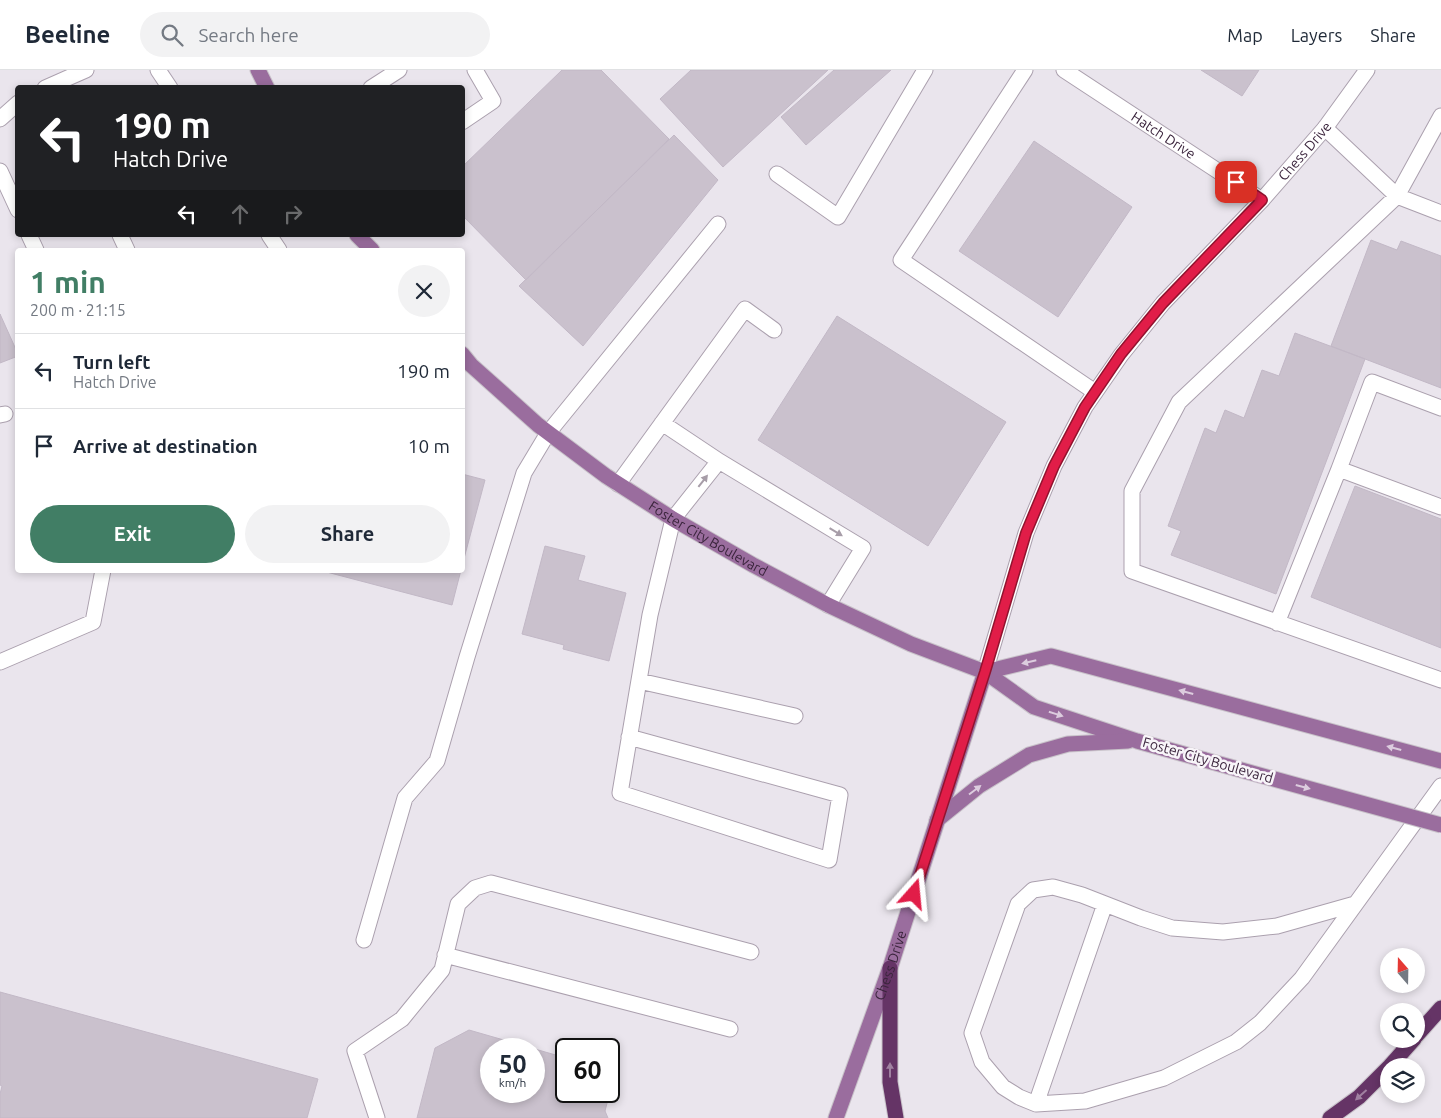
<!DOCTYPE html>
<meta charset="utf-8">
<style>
body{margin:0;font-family:Ubuntu,sans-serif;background:#f2f2f3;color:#1f2937;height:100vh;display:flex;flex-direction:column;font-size:19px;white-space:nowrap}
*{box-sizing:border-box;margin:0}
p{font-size:16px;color:#747a83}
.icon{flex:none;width:28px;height:28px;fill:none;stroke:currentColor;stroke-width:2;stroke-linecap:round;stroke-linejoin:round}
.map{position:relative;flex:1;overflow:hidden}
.details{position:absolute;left:15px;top:178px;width:450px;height:325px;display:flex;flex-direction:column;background:#fff;border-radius:5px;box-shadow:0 2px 8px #0003}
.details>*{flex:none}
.top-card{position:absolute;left:15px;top:15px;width:450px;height:152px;border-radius:5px;box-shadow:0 2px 8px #0003;background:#202124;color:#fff;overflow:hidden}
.needle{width:32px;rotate:340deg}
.tools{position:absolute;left:1380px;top:878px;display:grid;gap:10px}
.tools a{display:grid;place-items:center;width:45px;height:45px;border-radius:50%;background:#fff;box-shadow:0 2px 8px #0003;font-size:25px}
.speed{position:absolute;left:480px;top:968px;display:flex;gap:10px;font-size:25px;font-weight:700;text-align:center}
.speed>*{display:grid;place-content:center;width:65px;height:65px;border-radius:50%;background:#fff;box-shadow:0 2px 8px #0003;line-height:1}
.speed small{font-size:12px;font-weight:400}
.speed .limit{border:2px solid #111;border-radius:8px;background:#fff;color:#111}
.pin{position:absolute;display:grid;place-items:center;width:42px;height:42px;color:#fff;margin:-21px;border-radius:10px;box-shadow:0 2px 8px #0006}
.me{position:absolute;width:55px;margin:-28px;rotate:18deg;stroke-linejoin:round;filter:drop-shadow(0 0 4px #0008)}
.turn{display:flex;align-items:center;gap:18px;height:105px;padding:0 15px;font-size:22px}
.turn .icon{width:65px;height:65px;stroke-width:2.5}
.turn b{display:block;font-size:35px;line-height:42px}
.lanes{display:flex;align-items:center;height:48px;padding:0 15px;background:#0003;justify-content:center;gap:25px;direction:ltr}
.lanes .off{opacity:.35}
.round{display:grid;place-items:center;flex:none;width:52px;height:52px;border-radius:26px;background:#f2f2f3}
.summary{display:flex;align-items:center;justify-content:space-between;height:85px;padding:0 15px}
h1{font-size:30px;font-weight:600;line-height:38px;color:#417e65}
.primary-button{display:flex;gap:10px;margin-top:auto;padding:10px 15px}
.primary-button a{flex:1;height:58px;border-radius:30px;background:#417e65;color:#fff;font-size:20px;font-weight:600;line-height:58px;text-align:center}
.primary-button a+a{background:#f2f2f3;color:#1f2937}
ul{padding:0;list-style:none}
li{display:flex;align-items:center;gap:15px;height:75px;padding:0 15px;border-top:1px solid #e0e1e3}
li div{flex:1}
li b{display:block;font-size:19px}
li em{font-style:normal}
header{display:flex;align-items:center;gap:30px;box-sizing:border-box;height:70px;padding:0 25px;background:#fff;border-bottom:1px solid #e0e1e3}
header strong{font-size:24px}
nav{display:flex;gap:28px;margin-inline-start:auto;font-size:18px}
.search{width:350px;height:45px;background:#f2f2f3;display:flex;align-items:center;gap:12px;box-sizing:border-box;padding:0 18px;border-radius:28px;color:#747a83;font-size:19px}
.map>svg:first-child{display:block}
.building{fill:#cac1cd;stroke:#c2b8c6;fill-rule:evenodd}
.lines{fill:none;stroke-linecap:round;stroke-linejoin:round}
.lane-casing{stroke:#aba0ae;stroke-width:17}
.street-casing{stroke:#aba0ae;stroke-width:17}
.primary-casing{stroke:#c8c2c9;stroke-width:17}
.highway-casing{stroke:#c8c2c9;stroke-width:17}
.lane{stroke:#fff;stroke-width:15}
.street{stroke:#fff;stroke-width:15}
.primary{stroke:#9a6d9e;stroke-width:15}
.highway{stroke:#653466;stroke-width:15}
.primary-bridge-casing{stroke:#c8c2c9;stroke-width:17;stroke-linecap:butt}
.primary-bridge{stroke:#9a6d9e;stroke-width:15}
.oneway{fill:#a79da8}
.oneway2{fill:#dcccde}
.oneway3{fill:#a081a1}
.route-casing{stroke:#92132f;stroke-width:12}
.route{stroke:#e11d48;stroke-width:9}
.labels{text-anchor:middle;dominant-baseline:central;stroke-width:5;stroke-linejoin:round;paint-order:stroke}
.street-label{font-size:14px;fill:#3b253d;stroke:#f8f5f9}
</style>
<header>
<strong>Beeline</strong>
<div class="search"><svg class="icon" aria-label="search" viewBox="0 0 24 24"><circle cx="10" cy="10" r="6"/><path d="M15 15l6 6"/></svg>Search here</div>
<nav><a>Map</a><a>Layers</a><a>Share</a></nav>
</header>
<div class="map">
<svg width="1441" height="1048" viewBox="0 0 1441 1048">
<rect width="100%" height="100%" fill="#eae5ed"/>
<path class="building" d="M562,0H601L669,69L526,210L462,145V97Z
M691,0H828L723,97L660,29Z
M834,0H891L806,75L781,47Z
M1201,0H1259L1242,26Z
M674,65L718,110L583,276L519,216Z
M1034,71L1132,137L1058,247L959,181Z
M1371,170L1397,180L1401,171L1441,186V318L1331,276Z
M0,244L18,284V286L0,293Z
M837,246L1006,352L928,476L758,370Z
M1295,263L1365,289L1276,524L1171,485L1181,461L1168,456L1205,358L1216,363L1225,340L1244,348L1262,300L1279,306Z
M462,404L485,410L462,496Z
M1355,416L1441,449V578L1311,527Z
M545,476L585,486L578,510L626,523L609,591L563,579L564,575L522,564Z
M319,500H461L452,535Z
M0,922L318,1009L307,1048H0V1024L2,1016L0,1015Z
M469,960L566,988V1021H609V1000L615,1002L605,1041L608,1048H417L435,978ZM491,979H534V1021H491Z"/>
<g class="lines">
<g class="lane-casing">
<path id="lane" d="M158,0L170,18
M1025,0L901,190L1095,322
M45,18L86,0
M371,18L399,0
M1441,46L1397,126L1179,332L1132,421V501L1441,610
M0,49L18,33
M462,52L493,31L475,0
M1325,58L1397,126L1441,143
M0,101L18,140
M777,104L838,147L925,0
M29,165L36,180
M120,165L127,180
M269,165L279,180
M1441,338L1372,312L1339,399L1441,437
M0,345L5,344
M662,353L719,391
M618,414L745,239L774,260
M1277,553L1339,399
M0,592L93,552L103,500
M639,611L795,646
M629,667L840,725L829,790L620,723L650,545L673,449L719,391L863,478L828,535
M1355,834L1277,856L1223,862L1172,858L1141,848L1082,825L1053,817L1033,820L1018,834L972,963L982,992L1003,1017L1019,1027L1036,1034L1085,1031L1164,1008L1236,972L1260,953L1302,908L1441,716
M364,870L405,728L437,691L467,587L524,403L548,363L718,154
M445,885L730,959
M1036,1034L1105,834
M377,1048L355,981L402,949L442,900L458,834L475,818L491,813L751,882"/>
</g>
<g class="street-casing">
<g id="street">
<path id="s1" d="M1064,0L1262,130"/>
<path id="s2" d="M985,602L1026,463L1054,396L1085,337L1121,285L1163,233L1262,130L1325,58L1367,0"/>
</g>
</g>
<g class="primary-casing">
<g id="primary">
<path d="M258,0L267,18"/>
<path d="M357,165L372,180"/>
<path id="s3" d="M462,284L471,295L538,355L606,406L673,449L753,495L828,535L911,574L985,602L1034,637L1137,671L1205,690"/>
<path d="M985,602L1051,586L1441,691"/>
<path d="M937,750L979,716L1029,685L1068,674L1128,671"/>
<path id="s4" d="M836,1048L890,898L985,602"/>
</g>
</g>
<g class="highway-casing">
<path id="highway" d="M890,898V1012L896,1048
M1416,966L1441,938
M1390,996L1414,969
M1330,1048L1359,1027L1389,997"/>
</g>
<use href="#lane" class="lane"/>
<use href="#street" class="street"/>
<use href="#primary" class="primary"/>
<use href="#highway" class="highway"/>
<g class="primary-bridge-casing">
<path id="primary-bridge" d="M1205,690L1441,755"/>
</g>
<use href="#primary-bridge" class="primary-bridge"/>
</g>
<defs><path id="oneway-solid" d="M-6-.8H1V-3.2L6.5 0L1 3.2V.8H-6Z" transform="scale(1.25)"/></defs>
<g class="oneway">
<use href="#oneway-solid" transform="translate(703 411) rotate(-52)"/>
<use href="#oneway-solid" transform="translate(836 462) rotate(31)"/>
</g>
<g class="oneway2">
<use href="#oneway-solid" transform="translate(1029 592) rotate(167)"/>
<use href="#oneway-solid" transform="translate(1186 622) rotate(-165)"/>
<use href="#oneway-solid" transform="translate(1056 644) rotate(18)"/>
<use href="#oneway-solid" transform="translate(1394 678) rotate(-165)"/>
<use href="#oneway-solid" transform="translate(1303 717) rotate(15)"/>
<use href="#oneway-solid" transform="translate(975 720) rotate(-37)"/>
</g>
<g class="oneway3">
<use href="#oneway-solid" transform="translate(890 1000) rotate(-90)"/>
<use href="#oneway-solid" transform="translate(1361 1025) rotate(138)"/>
</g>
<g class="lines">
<g class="route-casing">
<path id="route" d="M914,824L985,602L1026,463L1054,396L1085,337L1121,284L1163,233L1262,130L1236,112"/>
</g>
<use href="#route" class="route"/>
</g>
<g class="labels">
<g class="street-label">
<text stroke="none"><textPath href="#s1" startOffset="119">Hatch Drive</textPath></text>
<text stroke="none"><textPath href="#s2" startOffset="622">Chess Drive</textPath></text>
<text stroke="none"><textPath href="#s3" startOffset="309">Foster City Boulevard</textPath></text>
<text transform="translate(1208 690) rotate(16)">Foster City Boulevard</text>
<text stroke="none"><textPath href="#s4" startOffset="162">Chess Drive</textPath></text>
</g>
</g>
</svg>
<div class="tools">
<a><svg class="needle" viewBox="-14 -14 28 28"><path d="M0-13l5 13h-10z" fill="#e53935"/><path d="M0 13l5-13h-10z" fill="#747a83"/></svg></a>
<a><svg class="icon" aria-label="search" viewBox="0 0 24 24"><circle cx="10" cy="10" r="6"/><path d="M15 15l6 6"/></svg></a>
<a><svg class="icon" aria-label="layers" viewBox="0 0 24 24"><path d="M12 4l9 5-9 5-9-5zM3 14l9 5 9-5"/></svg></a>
</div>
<div class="speed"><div>50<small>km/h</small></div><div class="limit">60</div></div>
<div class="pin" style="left:1236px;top:112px;background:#d93025"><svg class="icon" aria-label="arrive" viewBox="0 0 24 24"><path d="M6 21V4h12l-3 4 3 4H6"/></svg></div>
<svg class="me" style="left:914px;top:824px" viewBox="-20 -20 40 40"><path d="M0-17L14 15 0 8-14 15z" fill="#e11d48" stroke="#fff" stroke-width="4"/></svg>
<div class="top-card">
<div class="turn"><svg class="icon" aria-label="left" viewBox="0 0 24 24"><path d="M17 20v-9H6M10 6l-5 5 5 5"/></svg><div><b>190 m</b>Hatch Drive</div></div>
<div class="lanes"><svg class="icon" aria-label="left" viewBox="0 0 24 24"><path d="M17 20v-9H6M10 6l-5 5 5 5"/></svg><svg class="icon off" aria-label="ahead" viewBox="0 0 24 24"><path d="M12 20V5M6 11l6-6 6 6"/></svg><svg class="icon off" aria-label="right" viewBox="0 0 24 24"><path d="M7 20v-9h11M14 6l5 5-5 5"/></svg></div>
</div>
<section class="details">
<div class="summary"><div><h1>1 min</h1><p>200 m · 21:15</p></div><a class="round"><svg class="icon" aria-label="close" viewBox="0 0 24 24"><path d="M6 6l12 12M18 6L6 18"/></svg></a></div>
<ul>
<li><svg class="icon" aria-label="left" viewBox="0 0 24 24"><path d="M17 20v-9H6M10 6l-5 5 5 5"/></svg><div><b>Turn left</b><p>Hatch Drive</p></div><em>190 m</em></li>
<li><svg class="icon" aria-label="arrive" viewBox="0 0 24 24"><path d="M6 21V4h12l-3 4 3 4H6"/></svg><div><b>Arrive at destination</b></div><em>10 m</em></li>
</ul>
<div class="primary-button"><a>Exit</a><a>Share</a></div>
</section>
</div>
